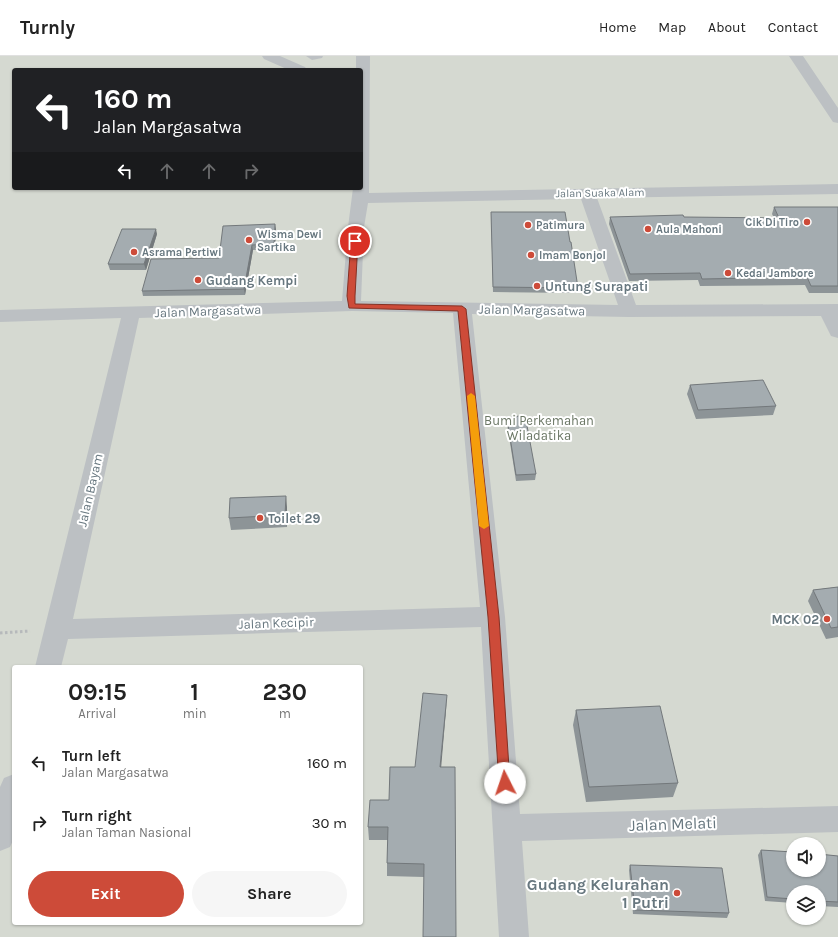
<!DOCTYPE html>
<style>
body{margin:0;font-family:Karla,sans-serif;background:#f6f6f6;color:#222;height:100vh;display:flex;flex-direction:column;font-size:15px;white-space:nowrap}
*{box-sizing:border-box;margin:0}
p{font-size:13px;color:#767676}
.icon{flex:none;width:22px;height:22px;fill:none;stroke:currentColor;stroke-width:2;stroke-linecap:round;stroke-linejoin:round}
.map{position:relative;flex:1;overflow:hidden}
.details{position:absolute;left:12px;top:609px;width:351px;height:260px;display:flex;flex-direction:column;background:#fff;border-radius:4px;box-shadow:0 1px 3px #0004}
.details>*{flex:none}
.banner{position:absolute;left:12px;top:12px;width:351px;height:122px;border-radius:4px;box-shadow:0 1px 3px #0004;background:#202124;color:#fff;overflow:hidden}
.tools{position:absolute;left:786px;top:781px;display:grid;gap:8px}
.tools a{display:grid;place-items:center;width:40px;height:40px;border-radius:50%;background:#fff;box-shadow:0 1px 3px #0004;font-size:20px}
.pin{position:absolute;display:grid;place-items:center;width:34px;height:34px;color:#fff;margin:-17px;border:2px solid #fff;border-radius:50%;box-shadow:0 1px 4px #0007}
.me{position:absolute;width:44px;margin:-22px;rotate:356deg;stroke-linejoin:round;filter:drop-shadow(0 0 3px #0008)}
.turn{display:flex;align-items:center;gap:14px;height:84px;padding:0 16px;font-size:18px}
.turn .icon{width:52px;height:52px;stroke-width:2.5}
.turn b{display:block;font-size:28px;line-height:34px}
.lanes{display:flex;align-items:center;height:38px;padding:0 16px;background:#0003;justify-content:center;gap:20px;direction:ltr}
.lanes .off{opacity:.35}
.eta{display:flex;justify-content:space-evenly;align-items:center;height:68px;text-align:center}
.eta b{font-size:24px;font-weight:700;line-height:28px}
.cta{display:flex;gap:8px;margin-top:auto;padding:8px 16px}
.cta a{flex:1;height:46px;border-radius:24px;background:#cd4b39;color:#fff;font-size:16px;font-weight:700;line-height:46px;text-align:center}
.cta a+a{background:#f6f6f6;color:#222}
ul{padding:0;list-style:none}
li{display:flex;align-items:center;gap:12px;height:60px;padding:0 16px}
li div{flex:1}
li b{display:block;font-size:15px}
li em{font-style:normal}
header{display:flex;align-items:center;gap:24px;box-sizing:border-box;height:56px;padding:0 20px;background:#fff;border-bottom:1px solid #e0e0e0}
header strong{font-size:19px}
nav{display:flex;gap:22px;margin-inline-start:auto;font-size:14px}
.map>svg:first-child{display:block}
.green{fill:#d5d9d1;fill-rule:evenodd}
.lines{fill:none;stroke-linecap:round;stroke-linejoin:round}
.path{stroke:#b6b9bb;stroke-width:3;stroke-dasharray:2.5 2.5;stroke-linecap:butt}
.lane{fill:#bcc0c3;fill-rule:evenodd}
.street{fill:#bcc0c3;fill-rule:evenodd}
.wall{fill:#8d9497}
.shaded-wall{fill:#73787b}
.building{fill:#a4acb0;stroke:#73787b}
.route{fill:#cd4b39;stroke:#853125}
.slow{fill:#f59e0b}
.poi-dot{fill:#cd4b39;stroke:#fff;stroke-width:1.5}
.labels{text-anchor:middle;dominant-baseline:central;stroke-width:4;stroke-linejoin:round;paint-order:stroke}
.far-street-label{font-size:11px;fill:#67777f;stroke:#fff}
.far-poi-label{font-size:11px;font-weight:bold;fill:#67777f;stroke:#fff;text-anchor:start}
.poi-label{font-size:13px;font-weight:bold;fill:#67777f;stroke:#fff;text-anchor:start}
.street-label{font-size:13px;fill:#67777f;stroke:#fff}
.park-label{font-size:13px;fill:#6b7765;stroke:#fff}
.near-street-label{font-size:16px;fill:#67777f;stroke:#fff}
.near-poi-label{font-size:16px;font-weight:bold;fill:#67777f;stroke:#fff;text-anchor:end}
</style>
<header>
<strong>Turnly</strong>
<nav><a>Home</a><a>Map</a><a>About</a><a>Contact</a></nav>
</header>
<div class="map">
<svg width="838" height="881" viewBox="0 0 838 881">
<rect width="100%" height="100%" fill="#f5f4f2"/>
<path class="green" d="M0,0H838V881H0ZM14,14H361V132H14ZM14,611H361V867H14ZM793,788H819V814H793ZM793,836H819V862H793Z"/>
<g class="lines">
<path class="path" d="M0,577L30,575"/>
<path class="lane" d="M306,0H323L322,2L312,4Z"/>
<path class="street" d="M262,0H280L305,11L307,14H289L264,3Z
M356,0H370L369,137L838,128V138L597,142L636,249L838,248V282L831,280L821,260L629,261L472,258L505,561L520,758L838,750V776L522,785L529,881H499L481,571L68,583L61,611H35L121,262L0,266V254L342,245L348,171L353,132H361V14H356ZM581,143L618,249L361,245L364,171L368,147ZM352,255L453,257L480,551L73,563L139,262Z
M789,0H803L838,52V67L833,66Z
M14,718V782L10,791L0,795V731L4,722Z"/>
</g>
<path class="wall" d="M774,151H838V237H809L805,229L700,230L698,224L629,225L609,168L610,161L774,162L772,158Z
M491,156L570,186L578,232L577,237L493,236Z
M276,173L275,193L253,194L245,239L143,240L142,235L219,202Z
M157,178L146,214H110L108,208Z
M690,329L776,350L773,359L696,363L687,338Z
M507,362L536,418L535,424L516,425L507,368Z
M287,451V471L231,474L229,462Z
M838,531V581L826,583L808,545L813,534Z
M446,654L424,821L387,820V807L388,784H369L368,771L415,711Z
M576,654L678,727L673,741L586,746L573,669Z
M761,794L838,800V851L819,850V836H793V847L765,845L758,799Z
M630,809L729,857L727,862L633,858L629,814Z"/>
<path class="shaded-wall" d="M275,168L276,173L275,193L274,188Z
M156,173L157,178L146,214L144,208Z
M252,189L253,194L245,239L244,233Z
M286,440L287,451V471L285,459Z
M447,639L446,654L440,725V711Z"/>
<path class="building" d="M774,151H838V230H811L807,221L702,223L700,217L630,218L610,161L683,159L684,161L779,162Z
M491,156H565L570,186H571L578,232L493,231Z
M275,168L274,188L252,189L244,233L142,235L151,203L219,202L223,170Z
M122,173H156L144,208H108Z
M763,324L776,350L698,354L690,329Z
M525,359L536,418L516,419L507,362Z
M286,440L285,459L229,462L230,442Z
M838,531V571L831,572L813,534Z
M423,637L447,639L440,711H455L456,881H423L424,808L387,807L388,771H368L370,744H389L390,711H415Z
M660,650L678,727L589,731L576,654Z
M761,794L793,796V814H819V798L838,800V846L819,845V836H793V843L767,841Z
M630,809L722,812L729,857L635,854Z"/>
<path class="route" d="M355,183L358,185L355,240V248L462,250L466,253L499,561L510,727L509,731L505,732L501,731L499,727L488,561L458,255L349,252L347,240L351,185Z"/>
<path class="slow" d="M471,337L475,340L489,470L484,473L479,470L467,340Z"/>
<g class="poi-dot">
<circle cx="807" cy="166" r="4"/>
<circle cx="528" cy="169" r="4"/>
<circle cx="648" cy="173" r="4"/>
<circle cx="249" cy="184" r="4"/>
<circle cx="134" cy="196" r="4"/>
<circle cx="531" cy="199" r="4"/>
<circle cx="728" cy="217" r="4"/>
<circle cx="198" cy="224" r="4"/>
<circle cx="537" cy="230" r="4"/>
<circle cx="260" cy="462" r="4"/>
<circle cx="827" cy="563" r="4"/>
<circle cx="677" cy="837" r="4"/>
</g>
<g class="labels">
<g class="far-street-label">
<text transform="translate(600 137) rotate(-1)">Jalan Suaka Alam</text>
</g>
<g class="far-poi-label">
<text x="799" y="166" text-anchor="end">Cik Di Tiro</text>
<text x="536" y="169">Patimura</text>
<text x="656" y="173">Aula Mahoni</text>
<text x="257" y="178">Wisma Dewi<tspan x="257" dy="13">Sartika</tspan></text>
<text x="142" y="196">Asrama Pertiwi</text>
<text x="539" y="199">Imam Bonjol</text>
<text x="736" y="217">Kedai Jambore</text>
</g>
<g class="poi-label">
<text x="206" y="224">Gudang Kempi</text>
<text x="545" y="230">Untung Surapati</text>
<text x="268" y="462">Toilet 29</text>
<text x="819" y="563" text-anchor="end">MCK 02</text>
</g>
<g class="street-label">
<text transform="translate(532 254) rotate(1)">Jalan Margasatwa</text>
<text transform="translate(208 255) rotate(-2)">Jalan Margasatwa</text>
<text transform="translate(90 434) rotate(-77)">Jalan Bayam</text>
<text transform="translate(276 567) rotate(-2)">Jalan Kecipir</text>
</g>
<g class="park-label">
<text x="539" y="364">Bumi Perkemahan<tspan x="539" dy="15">Wiladatika</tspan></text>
</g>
<g class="near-street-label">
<text transform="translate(673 768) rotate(-2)">Jalan Melati</text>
</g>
<g class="near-poi-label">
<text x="669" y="828">Gudang Kelurahan<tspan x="669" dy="18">1 Putri</tspan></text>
</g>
</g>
</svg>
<div class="tools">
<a><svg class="icon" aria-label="sound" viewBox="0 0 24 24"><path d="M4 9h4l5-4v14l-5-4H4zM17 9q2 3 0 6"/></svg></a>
<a><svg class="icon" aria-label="layers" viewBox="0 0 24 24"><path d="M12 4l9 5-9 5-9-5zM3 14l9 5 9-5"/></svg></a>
</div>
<div class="pin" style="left:355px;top:185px;background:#d93025"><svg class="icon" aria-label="arrive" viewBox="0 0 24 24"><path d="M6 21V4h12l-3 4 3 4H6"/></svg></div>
<svg class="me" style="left:505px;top:727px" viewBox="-20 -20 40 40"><circle r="19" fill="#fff"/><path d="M0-13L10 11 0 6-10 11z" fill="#cd4b39"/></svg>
<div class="banner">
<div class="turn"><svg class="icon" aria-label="left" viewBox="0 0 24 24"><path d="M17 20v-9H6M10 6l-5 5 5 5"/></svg><div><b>160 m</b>Jalan Margasatwa</div></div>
<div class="lanes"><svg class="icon" aria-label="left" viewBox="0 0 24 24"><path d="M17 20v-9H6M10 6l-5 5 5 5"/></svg><svg class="icon off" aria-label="ahead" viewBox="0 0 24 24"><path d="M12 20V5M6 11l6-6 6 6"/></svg><svg class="icon off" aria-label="ahead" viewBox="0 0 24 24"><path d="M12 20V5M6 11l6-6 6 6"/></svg><svg class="icon off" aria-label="right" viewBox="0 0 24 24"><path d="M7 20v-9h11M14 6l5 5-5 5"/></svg></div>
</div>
<section class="details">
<div class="eta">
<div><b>09:15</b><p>Arrival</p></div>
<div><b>1</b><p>min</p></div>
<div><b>230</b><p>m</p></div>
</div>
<ul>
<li><svg class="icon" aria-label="left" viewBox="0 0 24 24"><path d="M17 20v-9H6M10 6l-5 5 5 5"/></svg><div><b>Turn left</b><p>Jalan Margasatwa</p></div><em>160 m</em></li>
<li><svg class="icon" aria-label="right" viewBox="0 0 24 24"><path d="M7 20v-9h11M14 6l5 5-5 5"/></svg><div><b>Turn right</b><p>Jalan Taman Nasional</p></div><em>30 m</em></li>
</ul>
<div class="cta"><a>Exit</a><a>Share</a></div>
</section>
</div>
